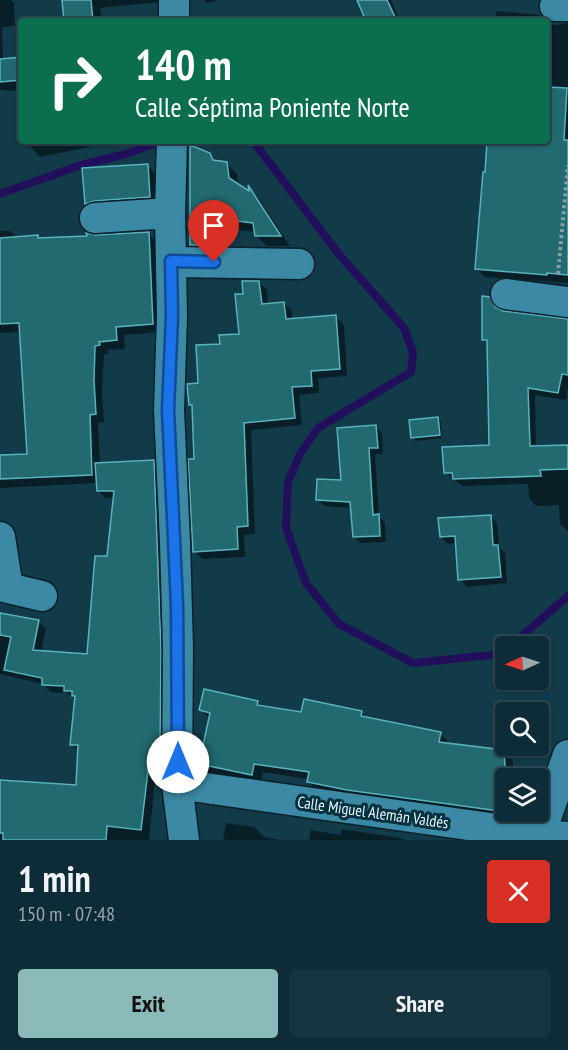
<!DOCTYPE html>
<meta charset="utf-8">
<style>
body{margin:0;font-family:"PT Sans Narrow",sans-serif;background:#16343f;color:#f1f3f6;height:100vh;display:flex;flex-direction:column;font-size:22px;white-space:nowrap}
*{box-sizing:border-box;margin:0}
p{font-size:20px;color:#9aa7ad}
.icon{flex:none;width:33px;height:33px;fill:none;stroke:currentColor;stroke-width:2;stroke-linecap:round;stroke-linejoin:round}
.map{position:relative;height:840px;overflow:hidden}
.drawer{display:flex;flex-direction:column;background:#0d2c37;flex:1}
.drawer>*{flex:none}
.top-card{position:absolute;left:18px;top:18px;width:532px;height:126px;border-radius:6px;box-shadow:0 2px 4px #0004,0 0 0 2px #2d4852;background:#0b6e4f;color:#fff;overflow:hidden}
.needle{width:39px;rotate:267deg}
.fabs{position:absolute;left:495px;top:636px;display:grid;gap:12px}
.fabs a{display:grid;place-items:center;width:54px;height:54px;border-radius:6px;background:#0d2c37;box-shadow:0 2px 4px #0004,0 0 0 2px #2d4852;font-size:30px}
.pin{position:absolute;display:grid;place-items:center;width:51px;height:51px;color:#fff;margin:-62px -26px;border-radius:50% 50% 50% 0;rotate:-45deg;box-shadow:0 0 6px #0007}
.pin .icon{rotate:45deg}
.me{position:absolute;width:66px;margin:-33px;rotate:0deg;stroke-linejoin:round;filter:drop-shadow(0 0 4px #0008)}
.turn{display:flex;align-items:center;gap:21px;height:126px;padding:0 18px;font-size:27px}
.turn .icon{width:78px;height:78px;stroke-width:2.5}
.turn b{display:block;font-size:42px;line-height:51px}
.round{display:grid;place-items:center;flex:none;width:63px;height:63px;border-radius:6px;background:#16343f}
.headline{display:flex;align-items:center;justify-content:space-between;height:102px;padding:0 18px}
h1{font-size:36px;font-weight:700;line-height:45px}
.primary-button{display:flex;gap:12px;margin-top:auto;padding:12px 18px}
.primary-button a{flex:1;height:69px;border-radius:6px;background:#8bbbb9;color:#111;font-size:24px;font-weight:700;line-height:69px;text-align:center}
.primary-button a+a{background:#16343f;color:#f1f3f6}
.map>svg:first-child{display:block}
.shadow{fill:#0007;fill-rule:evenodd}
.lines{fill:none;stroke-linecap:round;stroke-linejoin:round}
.stream{stroke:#220f5c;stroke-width:8}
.building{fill:#226970;stroke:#59b3bc;stroke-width:1.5}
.minor-casing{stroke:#082029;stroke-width:33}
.path{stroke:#849fa9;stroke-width:4;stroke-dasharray:3 3;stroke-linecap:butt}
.minor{stroke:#3b89a5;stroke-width:30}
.route-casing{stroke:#114b97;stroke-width:15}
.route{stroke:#1a73e8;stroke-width:10}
.labels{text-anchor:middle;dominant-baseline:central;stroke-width:6;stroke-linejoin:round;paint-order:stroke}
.street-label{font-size:16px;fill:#e6f5fb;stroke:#04313f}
</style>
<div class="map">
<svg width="568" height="840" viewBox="0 0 568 840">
<rect width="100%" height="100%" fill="#113b49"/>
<path class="shadow" d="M0,0H11L14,3L15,26L2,27L3,60L21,59V91L0,90Z
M63,0H159L160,2L100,8L102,21H32L66,20Z
M204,0H217L207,3Z
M359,0H391L400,21H368Z
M496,11L539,15L545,21H496Z
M548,23L555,25L568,23V283L485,277L476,268L487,174L488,141H548Z
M29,141H114V142L40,157L30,146Z
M209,154L217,162L227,164L237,174L239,186L251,194L250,189L258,197L290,246H267L256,236V232L222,228L223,255H202L191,244Z
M148,166L159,177L161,208L97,215L86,204L84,169Z
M0,231H10L18,238L37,237L40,240L148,233L157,242L161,332L124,335L125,349L107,350L108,354H104L102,391L104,422L98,423L100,464L153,462L161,470L167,762L157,761L149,840H0V781L77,787L79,752L71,744L77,698H73L68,693L51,692L43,684L0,674V615L38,621L46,629L41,652L89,655L108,558L115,498H106L98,491V483L0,488V457L29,455L21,332L0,333Z
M259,282L267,290L268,305L284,303L292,311V320L336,317L344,325L347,376L318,378L319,393L299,395L302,425L251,430L255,534L244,535L245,557L202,559L194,551L196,460L193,407L191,404L199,384L222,345L240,335L244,295Z
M489,299L499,311L568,320V389L566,400L535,395L536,447L568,446V531L560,524L559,505L536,506L529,498L528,484L462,486L445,472L490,447L488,344L484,339Z
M438,419L441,422L442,438L416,441L412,437Z
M375,426L382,433L383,454H375L379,517L385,522L386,542L361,543L354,537L352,508L324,506L318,499L343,482Z
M490,516L497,523L499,548L505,553L507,583L467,587L460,579L457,543L448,544L441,537Z
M258,702L262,707L303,714L361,712L368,719L440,733L449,743V745L503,752L513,761V770L543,774L552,783L538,824L318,791L308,782L309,779L263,772L261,783L210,773L201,764L210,719L201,710ZM506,778H538V812H506Z
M226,823L254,827L264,837L281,840H223Z
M342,829L399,838L405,840H309L311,830L341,835Z"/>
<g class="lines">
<path class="stream" d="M253,141L338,253L404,328L413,352L411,372L318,428L300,454L288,482L286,528L306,583L339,624L413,663L501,654L506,650
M0,194L81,165L126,154L162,141
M510,646L568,596"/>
</g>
<path class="building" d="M62,0H91L93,21H64Z
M357,0H387L397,21H366Z
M21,57V80L0,82V59Z
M548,87L567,88L564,140H568V275L547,273V275L475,269L483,172H485L487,141H548Z
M190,145L210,153L213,160L227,162L229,178L249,191L248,185L281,236H255L253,223L212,218L213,245H190Z
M148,164L150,197L94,201L85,204L82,168Z
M149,232L153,324L116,327L117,340L99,342L100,345L95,346L94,381L96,414L90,415L92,475L0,479V455L27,454L19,323L0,324V238L38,235V238L87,236L86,233L96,235Z
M242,281H259L262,304L284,302L286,319L336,315L340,369L311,371L312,386L292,387L295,418L244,423L248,526L237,527L238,549L193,552L188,459H194L192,405H189L187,384L198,383L196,345L220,344L219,335L239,334L235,294H243Z
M482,296L490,297L495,307L503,311L568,319V375L562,374L558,393L528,388L530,446L568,445V469L540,470L541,476L453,479L452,473H444L442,447L489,445L487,340H482Z
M438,417L440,435L411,438L409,420Z
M376,425L378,448H369L373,515L379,514L380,536L353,537L350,502L316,500L317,479L341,480L337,428Z
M154,460L161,648L160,755L150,754L141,830L107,826L106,840H3V833H0V780L76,785L78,745H70L75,696H72V691H64V686L42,685V678L4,670L11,637L0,635V613L39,620L33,650L87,654L95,556H107L114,491H97L95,463Z
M491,515L493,545H498L501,577L458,580L455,536L440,537L438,518Z
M204,689L258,701L257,705L301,712L304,699L362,711L361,716L441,732L439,742L504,750L505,767L544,772L538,787V778H506V812H530L529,815L347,790L307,782L309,772L254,764L252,775L199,764L210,713L199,710Z"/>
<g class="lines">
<g class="minor-casing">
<path id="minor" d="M555,6H568
M174,21V0
M172,141L170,213L172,316L169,410L175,542L178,648L177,784L184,840
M95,218L170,213
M171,262L299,264
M506,294L568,302
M0,537L8,588
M0,586L42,596
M177,784L540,835L568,837
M540,835L568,755"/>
</g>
<path class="path" d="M558,274L568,165"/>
<use href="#minor" class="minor"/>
</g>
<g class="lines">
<g class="route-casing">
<path id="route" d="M178,762L177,605L168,410L172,316L171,261L214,262"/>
</g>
<use href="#route" class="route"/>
</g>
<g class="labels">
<g class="street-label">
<text transform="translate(373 812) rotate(8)">Calle Miguel Alemán Valdés</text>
</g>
</g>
</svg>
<div class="fabs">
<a><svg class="needle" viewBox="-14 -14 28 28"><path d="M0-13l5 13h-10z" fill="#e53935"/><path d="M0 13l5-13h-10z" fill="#9aa7ad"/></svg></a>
<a><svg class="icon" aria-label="search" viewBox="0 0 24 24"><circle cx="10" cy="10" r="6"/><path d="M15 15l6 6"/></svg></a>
<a><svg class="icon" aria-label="layers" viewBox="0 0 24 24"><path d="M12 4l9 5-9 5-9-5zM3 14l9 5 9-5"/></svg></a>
</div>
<div class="pin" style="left:214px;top:262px;background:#d93025"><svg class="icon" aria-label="arrive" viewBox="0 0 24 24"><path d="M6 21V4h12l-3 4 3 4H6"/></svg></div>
<svg class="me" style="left:178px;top:762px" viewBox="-20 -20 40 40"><circle r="19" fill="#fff"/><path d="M0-13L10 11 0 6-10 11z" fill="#1a73e8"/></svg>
<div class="top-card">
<div class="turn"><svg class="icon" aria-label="right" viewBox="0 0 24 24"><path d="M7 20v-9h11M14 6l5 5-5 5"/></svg><div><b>140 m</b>Calle Séptima Poniente Norte</div></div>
</div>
</div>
<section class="drawer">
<div class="headline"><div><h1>1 min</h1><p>150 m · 07:48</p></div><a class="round" style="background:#d93025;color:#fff"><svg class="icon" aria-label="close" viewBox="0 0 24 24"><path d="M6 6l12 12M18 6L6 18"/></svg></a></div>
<div class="primary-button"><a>Exit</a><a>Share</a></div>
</section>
